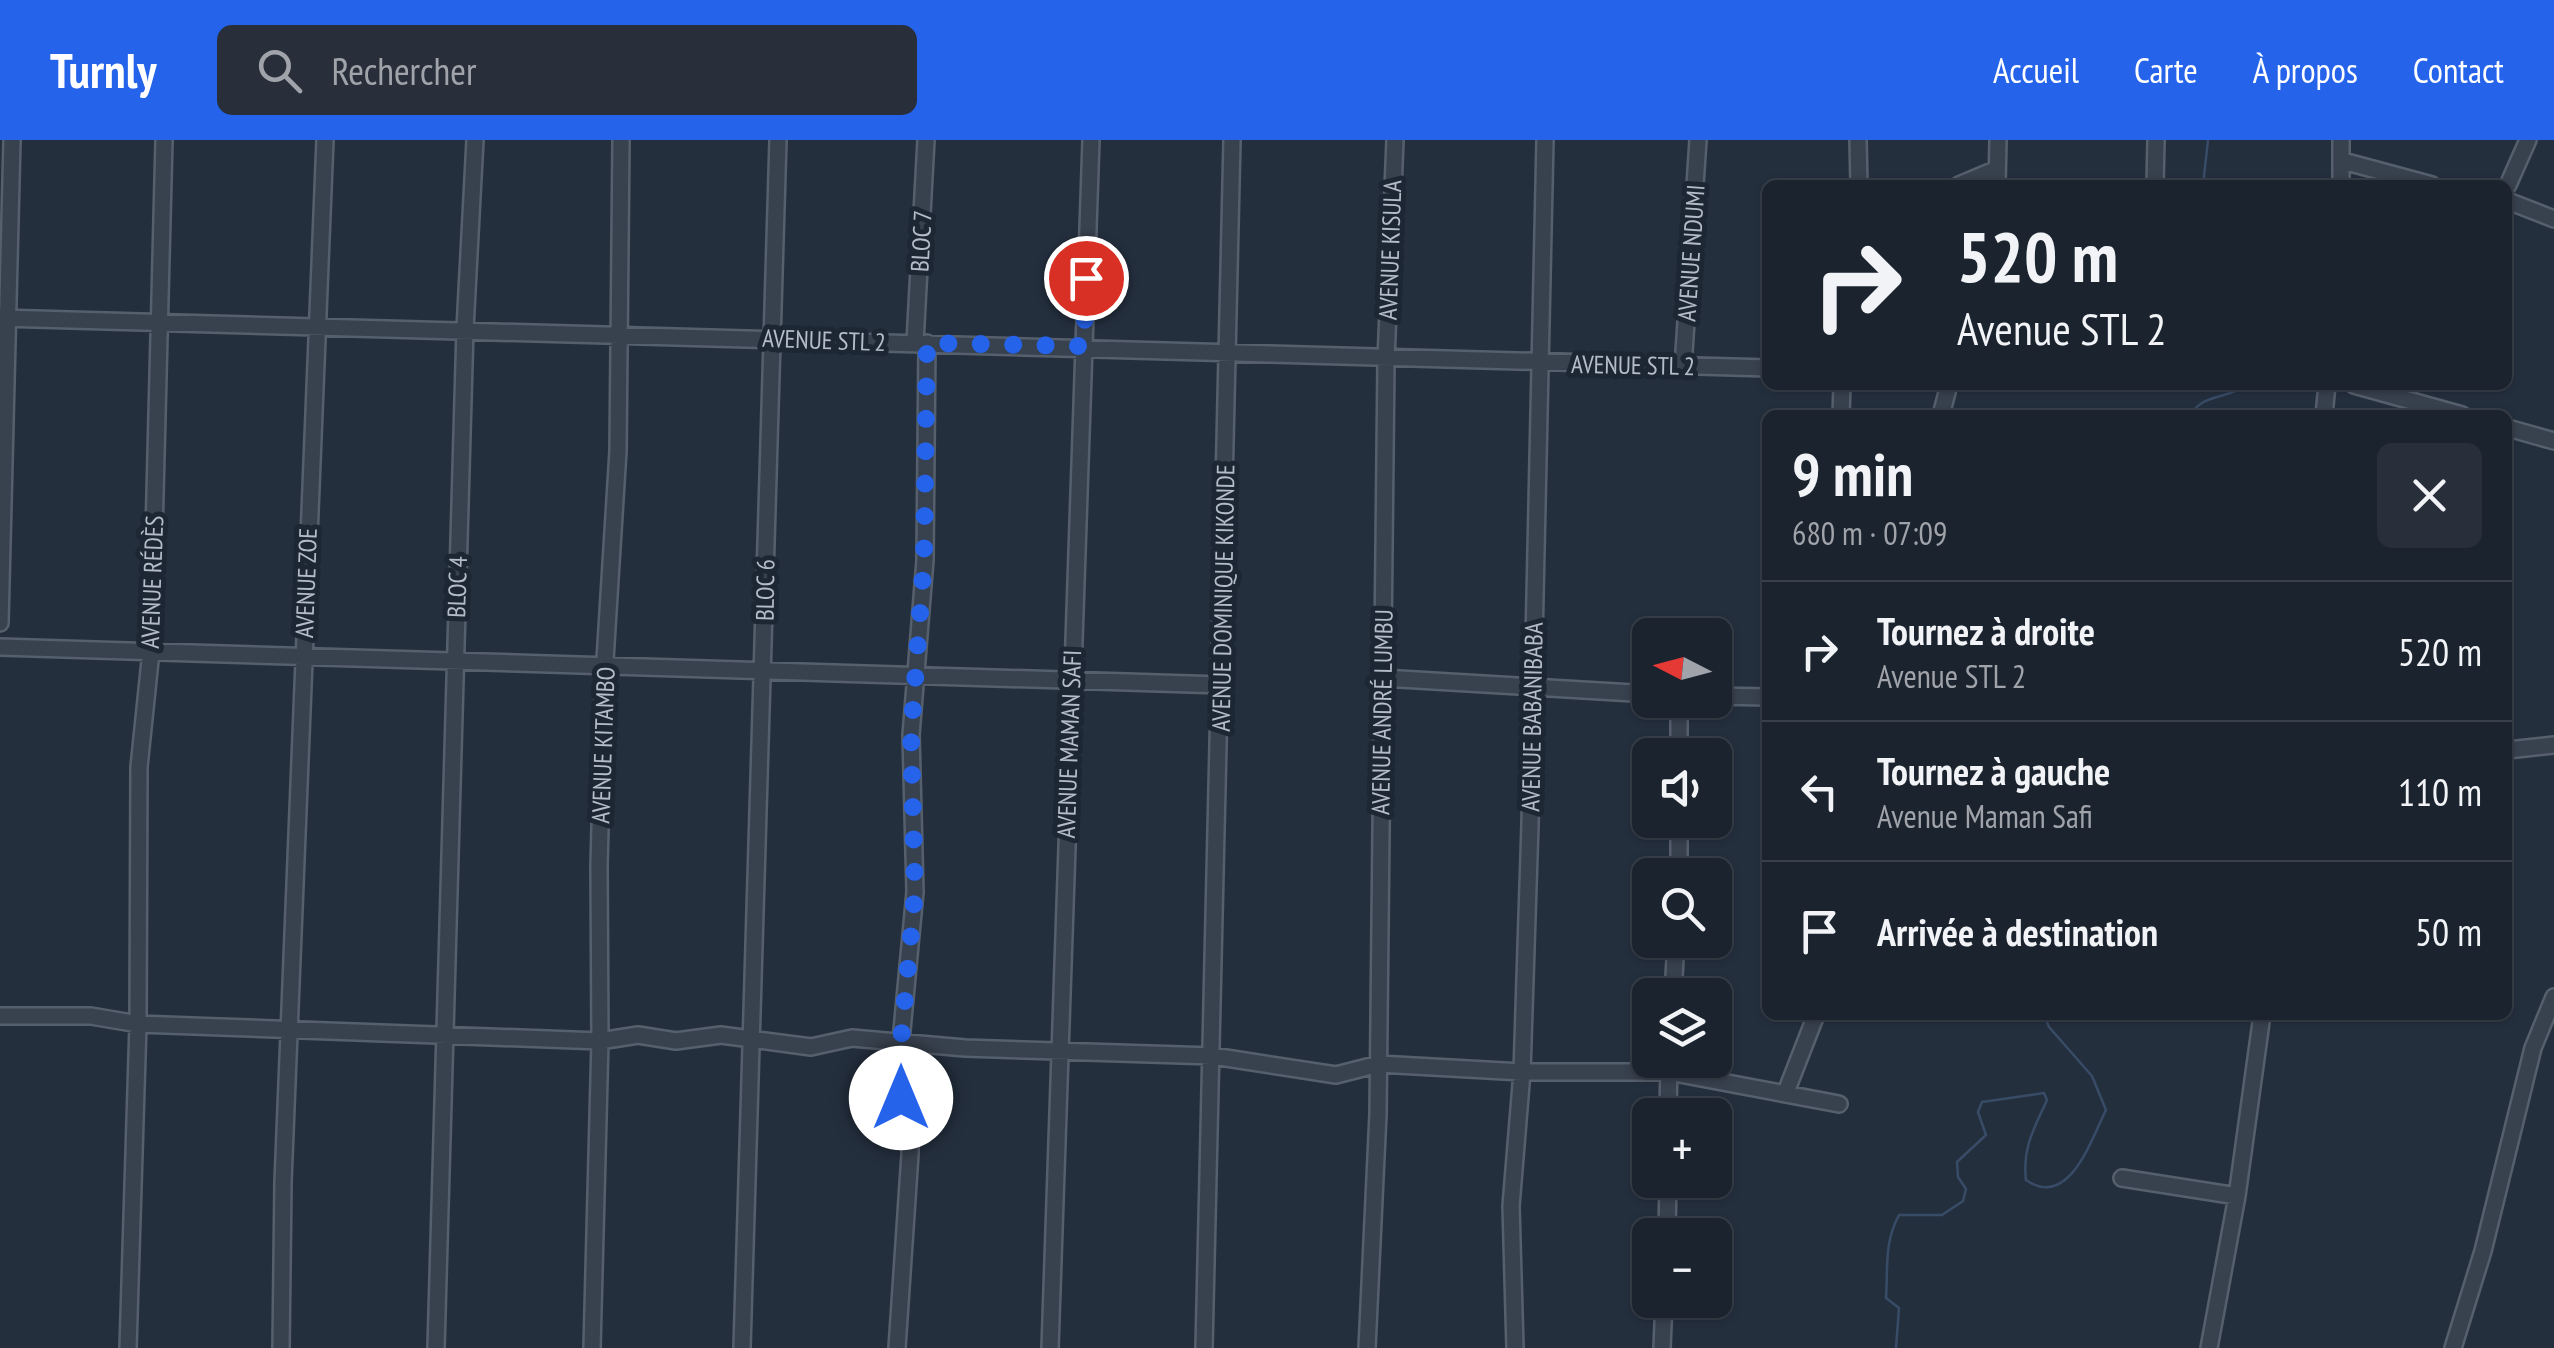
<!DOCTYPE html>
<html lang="fr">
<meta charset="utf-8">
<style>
body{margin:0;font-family:"PT Sans Narrow",sans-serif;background:#282f3a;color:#f1f3f6;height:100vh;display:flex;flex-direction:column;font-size:38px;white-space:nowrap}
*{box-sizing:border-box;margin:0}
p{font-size:32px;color:#a0a4aa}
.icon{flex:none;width:55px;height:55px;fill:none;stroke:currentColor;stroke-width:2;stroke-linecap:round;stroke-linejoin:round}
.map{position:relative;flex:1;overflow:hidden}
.side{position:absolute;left:1762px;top:270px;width:750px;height:610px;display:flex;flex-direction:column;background:#1b232e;border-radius:15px;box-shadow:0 2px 8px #0004,0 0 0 2px #39404a}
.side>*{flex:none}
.hud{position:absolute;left:1762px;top:40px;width:750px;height:210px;border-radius:15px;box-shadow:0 2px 8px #0004,0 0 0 2px #39404a;background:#1b232e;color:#f1f3f6;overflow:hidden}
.needle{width:65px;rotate:276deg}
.fabs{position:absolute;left:1632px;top:478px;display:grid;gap:20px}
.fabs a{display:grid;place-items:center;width:100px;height:100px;border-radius:15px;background:#1b232e;box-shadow:0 2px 8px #0004,0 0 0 2px #39404a;font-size:50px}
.pin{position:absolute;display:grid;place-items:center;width:85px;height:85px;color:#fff;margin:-42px;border:5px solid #fff;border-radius:50%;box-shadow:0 2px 10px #0007}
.me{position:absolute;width:110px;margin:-55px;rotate:0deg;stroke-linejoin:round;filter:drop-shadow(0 0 8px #0008)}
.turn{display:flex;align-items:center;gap:35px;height:210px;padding:0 30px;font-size:45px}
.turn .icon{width:130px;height:130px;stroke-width:2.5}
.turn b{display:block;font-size:70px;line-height:85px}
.round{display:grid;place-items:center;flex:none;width:105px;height:105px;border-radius:15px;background:#282f3a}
.head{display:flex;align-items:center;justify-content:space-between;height:170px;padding:0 30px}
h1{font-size:60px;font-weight:700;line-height:75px}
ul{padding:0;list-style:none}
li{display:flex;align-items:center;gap:30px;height:140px;padding:0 30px;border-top:2px solid #39404a}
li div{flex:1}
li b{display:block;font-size:38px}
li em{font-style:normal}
header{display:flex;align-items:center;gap:60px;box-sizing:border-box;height:140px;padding:0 50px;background:#2563eb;color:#fff}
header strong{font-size:48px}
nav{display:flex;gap:55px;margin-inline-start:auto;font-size:35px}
.search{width:700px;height:90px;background:#282f3a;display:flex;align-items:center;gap:25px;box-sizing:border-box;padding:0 35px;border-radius:15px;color:#a0a4aa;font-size:38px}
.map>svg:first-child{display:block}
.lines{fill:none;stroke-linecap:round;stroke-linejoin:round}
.stream{stroke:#394c67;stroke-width:2.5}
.minor-casing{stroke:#565f6c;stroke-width:20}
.minor{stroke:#38414e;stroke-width:15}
.route{stroke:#2563eb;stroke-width:18;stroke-dasharray:0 32.4}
.labels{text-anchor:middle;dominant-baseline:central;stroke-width:10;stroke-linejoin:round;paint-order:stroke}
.street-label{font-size:25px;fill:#b4bcc9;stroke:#1d2633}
</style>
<header>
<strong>Turnly</strong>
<div class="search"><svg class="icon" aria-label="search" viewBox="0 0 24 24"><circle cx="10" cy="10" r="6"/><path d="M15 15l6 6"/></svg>Rechercher</div>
<nav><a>Accueil</a><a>Carte</a><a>À propos</a><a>Contact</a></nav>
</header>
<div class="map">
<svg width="2554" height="1208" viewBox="0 0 2554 1208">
<rect width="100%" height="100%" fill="#242f3e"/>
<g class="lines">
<path class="stream" d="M2203,45L2208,0
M2190,275C2205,252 2227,260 2246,245
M1896,1208L1899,1168L1886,1158C1888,1127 1884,1103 1899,1075H1942L1963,1061L1966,1049L1958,1037L1957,1022L1986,995L1978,972L1982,962L2044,953L2047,960C2034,989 2022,1008 2026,1040C2069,1070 2091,1000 2106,970L2092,936L2049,887L2044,875"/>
<g class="minor-casing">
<path id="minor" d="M1858,0L1859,45
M2343,21L2432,45
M1959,45L1997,29
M1997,45L1998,0
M2155,45L2156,0
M2341,45V0
M2508,45L2528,0
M2508,61L2554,79
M0,178L1768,228
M915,202L926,0
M1683,227L1698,0
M2354,245L2462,275
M1841,275L1842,245
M1941,275L1949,245
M2324,275L2327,245
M2508,288L2554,301
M0,483L12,0
M0,507L1222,545
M1383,538L1650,554
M1715,556L1768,557
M2508,610L2554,605
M1679,615V560
M1679,735V680
M1673,855L1676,800
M0,876H91L138,884L600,901L599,726L604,536L618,311L621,0
M1786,952L1816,875
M1668,975L1669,920
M2122,1038L2237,1056
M1667,1095L1668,1040
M128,1208L138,884L139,627L151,511L164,0
M281,1208L283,1042L325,0
M436,1208L465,189L475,0
M592,1208L600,901L638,895L676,901L721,895L811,907L852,898L965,908L1213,916L1336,935L1379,924L1522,932H1669L1839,964
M742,1208L778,0
M897,1208L910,1014V986L901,957V901L915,752L911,595L925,420L927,203
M1050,1208L1091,0
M1204,1208L1232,0
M1367,1208L1378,974L1386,220L1395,0
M1515,1208L1511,1066L1522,932L1530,684L1545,0
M1662,1208L1664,1160
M2209,1208L2237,1056L2262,875
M2453,1208L2483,1111L2533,908L2554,857"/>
</g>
<use href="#minor" class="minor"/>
</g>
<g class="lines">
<path class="route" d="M901,958V901L915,752L911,595L924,420L927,203L1084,206L1086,138"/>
</g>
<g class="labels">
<g class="street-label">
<text transform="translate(921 101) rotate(-87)">BLOC 7</text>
<text transform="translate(1390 110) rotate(-88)">AVENUE KISULA</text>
<text transform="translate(1691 113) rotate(-86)">AVENUE NDUMI</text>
<text transform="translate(824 200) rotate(2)">AVENUE STL 2</text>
<text transform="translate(1633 225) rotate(1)">AVENUE STL 2</text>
<text transform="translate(152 442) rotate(-88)">AVENUE RÉDÈS</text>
<text transform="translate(306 443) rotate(-88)">AVENUE ZOE</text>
<text transform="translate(457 447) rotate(-88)">BLOC 4</text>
<text transform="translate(765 450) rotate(-89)">BLOC 6</text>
<text transform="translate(1223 458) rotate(-89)">AVENUE DOMINIQUE KIKONDE</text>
<text transform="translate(1382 572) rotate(-89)">AVENUE ANDRÉ LUMBU</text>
<text transform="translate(1532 577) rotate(-89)">AVENUE BABANIBABA</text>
<text transform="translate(1069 604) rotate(-88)">AVENUE MAMAN SAFI</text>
<text transform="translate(603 605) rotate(-88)">AVENUE KITAMBO</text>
</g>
</g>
</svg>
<div class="fabs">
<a><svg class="needle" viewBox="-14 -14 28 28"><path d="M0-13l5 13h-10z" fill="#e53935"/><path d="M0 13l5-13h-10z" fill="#a0a4aa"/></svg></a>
<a><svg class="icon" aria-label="sound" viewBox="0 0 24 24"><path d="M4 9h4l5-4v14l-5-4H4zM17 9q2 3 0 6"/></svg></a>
<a><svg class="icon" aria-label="search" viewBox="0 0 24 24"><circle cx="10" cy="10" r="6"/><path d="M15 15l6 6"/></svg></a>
<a><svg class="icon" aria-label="layers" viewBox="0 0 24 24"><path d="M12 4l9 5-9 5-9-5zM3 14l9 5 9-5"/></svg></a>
<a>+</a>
<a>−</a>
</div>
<div class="pin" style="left:1086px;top:138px;background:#d93025"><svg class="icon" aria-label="arrive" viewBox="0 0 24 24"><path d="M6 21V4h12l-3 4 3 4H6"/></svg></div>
<svg class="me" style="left:901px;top:958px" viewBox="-20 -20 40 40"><circle r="19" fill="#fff"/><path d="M0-13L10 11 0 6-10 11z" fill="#2563eb"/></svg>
<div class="hud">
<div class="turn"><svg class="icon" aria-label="right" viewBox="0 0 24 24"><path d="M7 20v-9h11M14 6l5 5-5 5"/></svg><div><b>520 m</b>Avenue STL 2</div></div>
</div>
<section class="side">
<div class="head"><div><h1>9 min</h1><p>680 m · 07:09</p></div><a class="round"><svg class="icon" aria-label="close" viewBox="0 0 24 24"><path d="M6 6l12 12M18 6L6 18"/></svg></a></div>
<ul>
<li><svg class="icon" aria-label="right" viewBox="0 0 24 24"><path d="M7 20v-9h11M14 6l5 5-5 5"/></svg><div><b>Tournez à droite</b><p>Avenue STL 2</p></div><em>520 m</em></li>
<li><svg class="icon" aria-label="left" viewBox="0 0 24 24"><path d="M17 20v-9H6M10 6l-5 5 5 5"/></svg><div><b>Tournez à gauche</b><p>Avenue Maman Safi</p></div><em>110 m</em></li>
<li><svg class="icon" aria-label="arrive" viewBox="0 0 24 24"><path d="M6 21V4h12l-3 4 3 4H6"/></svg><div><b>Arrivée à destination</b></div><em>50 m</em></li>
</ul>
</section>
</div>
